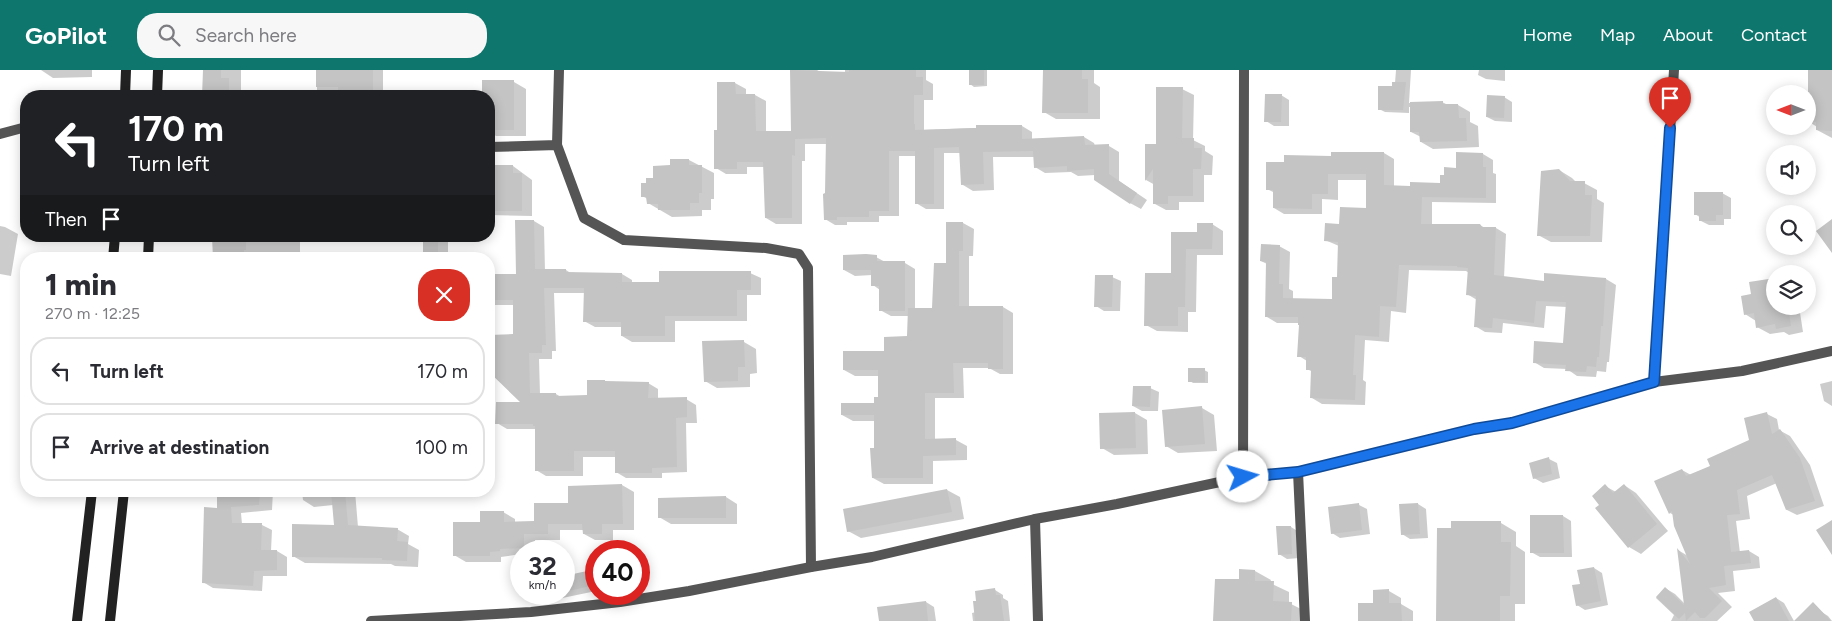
<!DOCTYPE html>
<meta charset="utf-8">
<style>
body{margin:0;font-family:Figtree,sans-serif;background:#f7f7f7;color:#2b2b33;height:100vh;display:flex;flex-direction:column;font-size:19px;white-space:nowrap}
*{box-sizing:border-box;margin:0}
p{font-size:16px;color:#7c7c81}
.icon{flex:none;width:28px;height:28px;fill:none;stroke:currentColor;stroke-width:2;stroke-linecap:round;stroke-linejoin:round}
.map{position:relative;flex:1;overflow:hidden}
.sheet{position:absolute;left:20px;top:182px;width:475px;height:245px;display:flex;flex-direction:column;background:#fff;border-radius:20px;box-shadow:0 2px 12px #0003}
.sheet>*{flex:none}
.hud{position:absolute;left:20px;top:20px;width:475px;height:152px;border-radius:20px;box-shadow:0 2px 12px #0003;background:#202124;color:#fff;overflow:hidden}
.needle{width:32px;rotate:270deg}
.tools{position:absolute;left:1766px;top:15px;display:grid;gap:10px}
.tools a{display:grid;place-items:center;width:50px;height:50px;border-radius:50%;background:#fff;box-shadow:0 2px 12px #0003;font-size:25px}
.speed{position:absolute;left:510px;top:470px;display:flex;gap:10px;font-size:25px;font-weight:700;text-align:center}
.speed>*{display:grid;place-content:center;width:65px;height:65px;border-radius:50%;background:#fff;box-shadow:0 2px 12px #0003;line-height:1}
.speed small{font-size:12px;font-weight:400}
.speed .limit{border:8px solid #d22;background:#fff;color:#111}
.pin{position:absolute;display:grid;place-items:center;width:42px;height:42px;color:#fff;margin:-51px -21px;border-radius:50% 50% 50% 0;rotate:-45deg;box-shadow:0 0 5px #0007}
.pin .icon{rotate:45deg}
.me{position:absolute;width:55px;margin:-28px;rotate:84deg;stroke-linejoin:round;filter:drop-shadow(0 0 4px #0008)}
.turn{display:flex;align-items:center;gap:18px;height:105px;padding:0 25px;font-size:22px}
.turn .icon{width:65px;height:65px;stroke-width:2.5}
.turn b{display:block;font-size:35px;line-height:42px}
.then{display:flex;align-items:center;height:48px;padding:0 25px;background:#0003;gap:10px;font-size:19px}
.round{display:grid;place-items:center;flex:none;width:52px;height:52px;border-radius:20px;background:#f7f7f7}
.summary{display:flex;align-items:center;justify-content:space-between;height:85px;padding:0 25px}
h1{font-size:30px;font-weight:800;line-height:38px}
ul{padding:0;list-style:none}
li{display:flex;align-items:center;gap:15px;height:68px;margin:0 10px 8px;padding:0 15px;border:2px solid #e1e1e2;border-radius:20px}
li div{flex:1}
li b{display:block;font-size:19px}
li em{font-style:normal}
header{display:flex;align-items:center;gap:30px;box-sizing:border-box;height:70px;padding:0 25px;background:#0f766e;color:#fff}
header strong{font-size:24px}
nav{display:flex;gap:28px;margin-inline-start:auto;font-size:18px}
.search{width:350px;height:45px;background:#f7f7f7;display:flex;align-items:center;gap:12px;box-sizing:border-box;padding:0 18px;border-radius:20px;color:#7c7c81;font-size:19px}
.map>svg:first-child{display:block}
.shadow{fill:#0003}
.building{fill:#c4c4c4}
.lines{fill:none;stroke-linecap:round;stroke-linejoin:round}
.minor{stroke:#555;stroke-width:10}
.tertiary{stroke:#555;stroke-width:10}
.secondary{stroke:#222;stroke-width:10}
.route-casing{stroke:#114b97;stroke-width:12}
.route{stroke:#1a73e8;stroke-width:9}
</style>
<header>
<strong>GoPilot</strong>
<div class="search"><svg class="icon" aria-label="search" viewBox="0 0 24 24"><circle cx="10" cy="10" r="6"/><path d="M15 15l6 6"/></svg>Search here</div>
<nav><a>Home</a><a>Map</a><a>About</a><a>Contact</a></nav>
</header>
<div class="map">
<svg width="1832" height="551" viewBox="0 0 1832 551">
<rect width="100%" height="100%" fill="#fff"/>
<path class="shadow" d="M41,0H92V7L53,8Z
M204,0H241V26H203Z
M317,0H383V26H325L317,22Z
M791,0H817L822,3H845V0H926V10L933,14V30H924V60L1022,56L1032,62V69L1084,67L1094,73L1095,76H1109L1119,82V111L1147,130L1141,139L1130,133L1095,105L1078,106L1071,102L1045,103L1035,97L1034,87H993L994,120L973,121L963,115L961,83H944V139H926L916,133V86H899V146H879V152H847V155H835L825,149L827,74H805V91H802V154H776L766,148L765,97H747V104H726L716,98L719,61L718,14L735,13L746,19V25H755L766,31V62H792Z
M970,0H987V16L974,17L970,14Z
M1044,0H1094V13L1100,17V49H1056L1044,42Z
M1396,0H1411L1409,33L1442,32L1448,35H1458L1470,42V52L1478,56L1479,77L1433,79L1421,72V67L1411,62V37H1409V43L1385,42L1379,39L1395,13Z
M1479,0H1505V11L1486,9L1478,5Z
M1809,0H1832V68L1817,60V57L1808,51Z
M484,12H514L526,19V66H496L489,62V26H484Z
M1182,19L1194,25L1193,70L1205,76V81L1213,86L1212,105H1204V132H1179V140H1166L1155,134V115L1146,110L1147,75H1157Z
M1281,25L1289,30V56H1274L1266,51Z
M1504,27L1512,32V52L1495,51L1487,47Z
M1384,83L1394,89V117H1411L1441,114L1445,106L1483,84L1493,90V103L1496,104V133L1432,132V155H1480L1485,158H1496L1506,164L1504,208L1545,212L1606,209L1616,215L1609,292H1607L1606,302L1597,301L1596,307L1577,306L1567,299L1544,298L1534,292L1564,274L1567,237L1546,236L1544,258L1503,253L1502,263L1485,262L1475,256L1477,230L1467,224L1469,203L1466,201L1409,200L1406,243L1391,241L1389,272L1365,270L1363,310L1366,312L1365,335L1322,334L1312,328L1313,302L1307,299V291L1299,286V253H1277L1267,247V194L1261,191L1279,176L1290,182L1289,219L1293,221V230H1333L1338,209L1339,176L1325,170L1340,155L1367,139V110H1338V130L1322,129V144H1284L1274,138L1275,123L1267,119L1285,93L1332,87Z
M689,90L714,103V129H711V140H702V146L672,147L648,133V129L642,126L648,114L671,97Z
M489,96H513L532,110V146L489,145Z
M1559,100L1572,108L1576,112L1584,113L1597,120V129L1604,133L1602,172H1551L1538,165Z
M1722,123L1731,128V149H1724V155H1709L1701,151V148L1695,144Z
M534,151L544,157L545,201L566,200L572,204H622L632,210V213H660L750,203L761,208V225H747V251H675V272H632L622,266V257H595L584,251L585,223H554L556,281H552V289H539L540,324H556L561,327H588V311H605L608,313H648L658,319V329H686L696,335L697,353H686L687,402L662,403V408H626L616,402V387H583V406H546L536,400V359H507L497,353L524,334L489,300V266H515L514,235H489V205H518Z
M963,153L974,159L973,186H969V237H1003L1013,243V304H1000L989,298H963L964,328H935V370H956L967,376V390L933,391V414H884L873,408L875,351H853L842,345L875,334L879,328V306H855L844,300L885,282L908,267L909,246H891L880,240V220L873,215L872,205L855,206L844,200L876,187L887,193H905L915,199V239H934L947,194Z
M1212,154L1223,161V185H1197L1196,242H1188V262L1157,261L1146,255L1173,205V163H1199Z
M0,156L5,157L18,164L11,206L0,204Z
M213,166H300V184H257L255,189H214Z
M424,166H448V189H413V186H424Z
M1112,207L1121,211L1120,241H1104L1096,236Z
M1775,209V236H1799L1803,262L1789,265L1784,262L1770,264L1757,257L1756,251L1745,244L1752,225Z
M744,272L756,279L757,303L750,304V317L717,318L705,311Z
M1204,300L1208,302V313H1193L1190,311Z
M1832,311V336L1824,331L1820,314Z
M1150,318L1159,322L1158,341H1142L1133,336Z
M1202,338L1214,345L1217,381L1178,383L1166,376Z
M1135,343L1147,350L1148,384L1114,385L1102,378Z
M1767,344L1777,349L1779,360L1790,366L1810,395L1824,436L1797,445L1787,440L1777,413L1747,426L1750,449L1736,451L1740,483L1749,481L1759,487L1760,498L1733,501L1735,521L1718,523L1732,537L1717,551H1671L1674,545L1656,528L1665,518L1675,524L1685,534L1678,480L1688,486L1674,445L1670,443L1682,400L1691,405L1711,396L1751,371Z
M1549,389L1557,393L1560,408L1543,413L1534,408Z
M622,415L634,422V460H613V470H595L584,464V460H560V470H535V481H521V484L501,487V492H466L454,485L481,453L503,442L515,449V453L535,452L570,434L569,418Z
M1624,415L1636,423L1668,461L1641,484L1629,477L1601,435L1605,416L1616,422Z
M947,420L960,427L964,449L861,468L848,461Z
M219,421H273L272,440L241,443L242,454L262,455L272,460L271,481H277L287,487V506H263L262,521L213,518L203,512L218,439Z
M302,421H355L358,457L397,459L409,466L408,474L419,480L418,497L395,496L391,494L305,493L293,486L335,456L333,435L314,437L303,430Z
M726,427L737,434V454H671L659,447Z
M1418,434L1426,439L1428,468L1410,469L1402,464Z
M1359,435L1367,439L1370,464L1340,468L1332,463Z
M1563,446L1571,451L1572,487H1540L1531,482Z
M1501,453L1516,462V476L1525,482V534H1515V551H1438L1452,459Z
M1291,457L1299,462L1300,488L1287,489L1279,484Z
M639,497L641,498L643,514L639,515Z
M1594,498L1602,503L1608,535L1585,540L1577,535L1581,515Z
M596,501V521L548,531L540,527V524H564V508Z
M1255,501L1271,510L1270,513L1289,522V533L1307,542V551H1215L1240,511Z
M995,520L1003,525V528L1008,531L1010,551H973L972,543L976,542Z
M1389,521L1401,528V534L1413,541V551H1360Z
M1776,528L1784,533L1794,551H1755Z
M926,532L934,537L936,551H880Z
M1820,541L1828,546L1832,551H1810Z"/>
<path class="building" d="M203,0H221V8H229V26H202Z
M316,0H373V22H338V17H316Z
M790,0L849,2V0H916V7H923V25H914V54H915V60L976,58V55H1022V69L1084,66L1085,75L1109,74V104L1137,123L1130,134L1094,110V99L1067,101V96L1034,98L1033,81L983,82L984,114L961,115L959,77L934,78V134H915V81H889V141H869V147H837V150H824L823,124L825,123L826,68L795,69V86L792,85V148H765L763,92H737V99H714V60H717V12H735L736,24H755L756,61H791Z
M969,0H984V15H969Z
M1043,0H1082V9H1088V43H1042Z
M1808,0H1832V61L1816,60V52L1808,51Z
M482,10H514V60H489V26H482Z
M1392,12H1406L1403,40H1378V16H1392Z
M1156,17H1183L1182,68H1194V78H1202L1201,99H1193V126H1168V134H1153V99L1145,111V74H1156Z
M1265,24H1282L1281,52H1264Z
M1487,25L1505,26L1504,48L1486,47Z
M1443,31V34H1458L1459,48H1466L1467,71L1420,72L1419,62H1410V32Z
M1331,82H1384V115L1410,116V112L1440,113V105H1444V97L1456,98V82L1483,83V97H1486V128L1422,127L1421,154H1480L1482,157H1496L1494,205L1544,211V203L1606,208L1603,256H1601L1599,287H1597L1596,297L1587,296L1586,302L1565,301L1566,295L1533,293L1534,271L1563,273L1566,232L1536,231L1534,253L1493,248L1492,258L1474,257L1476,226L1466,225L1468,198L1457,197V196L1399,195L1396,237L1380,236L1379,267L1355,265L1353,305H1356L1355,330L1310,328L1311,300H1306V287H1297L1299,255H1298V247H1265L1266,192L1260,191L1261,174L1280,175L1279,214H1283V228L1332,229V207H1337L1338,172L1324,171L1325,153L1339,154L1340,137L1366,138V104H1328V124H1312V139L1273,138V120H1266V92H1284V85L1331,86Z
M670,89H689V95H702V123H699V133H690V140H658V134H647L646,127H641V113H646V108H653V96L670,95Z
M489,95H513V103H522V141H489Z
M1559,99L1570,111H1585V125H1592L1590,166H1537L1541,101Z
M1694,122H1723V145H1716V151H1699V145H1694Z
M1832,149V183L1816,161Z
M515,150H534L535,199H566V202L622,203V212H659V201H751V220H737V246H665V266H621V252H583L584,218H544L546,275H542V283H529L530,323H556V326L587,325V310H605V311L649,312L648,328L687,327V347L676,348L677,397L652,398V403H615V381H574V401H535V356H533V354H495L496,332H520L489,302V265L513,264V230H489V204H516Z
M946,152H963V181H959V236H1003V299H988V293H953L954,323H925V369L956,368V385L923,386V408H872L870,378H874V345H841V333H874V327H878V300H843V281H884V267L907,266L908,238H932L934,193H946Z
M1197,153H1213L1212,179H1186L1185,237H1178V256H1144L1145,203H1171V162H1197Z
M212,166H246V180H244V189H213Z
M423,166H438V189H423Z
M866,184L877,185V191H905V241H879V216H871V200H843V185Z
M1095,205H1113L1112,237H1094Z
M1775,208V236H1788L1791,256L1776,259L1775,254L1756,258L1754,243L1744,245L1741,226L1751,224L1749,212Z
M744,270L745,297H738V311L704,312L702,271Z
M1188,298H1205V312H1188Z
M1133,316H1151L1150,337L1132,336Z
M1202,336L1205,374L1165,377L1162,340Z
M1135,342L1136,378L1100,379L1099,343Z
M1767,342L1772,364L1780,359L1800,388L1815,431L1786,440L1772,405L1737,420L1740,444L1727,445L1731,482L1749,480L1751,493L1724,496L1726,515L1709,518L1722,531L1705,548H1700L1695,542L1686,551L1685,543L1679,549L1656,527L1665,517L1684,535L1677,478L1690,494L1674,456L1672,441L1669,444L1654,411L1682,399L1686,406L1710,396L1707,389L1749,370L1744,348Z
M1549,387L1552,404L1533,409L1529,393Z
M622,414L623,454H602V464H583L582,454H548V464H524V478L500,479V481L490,482V486H453V452H480V441H504V452L534,451V433H568V416Z
M1605,414L1613,423L1624,414L1657,454L1628,478L1595,438L1599,435L1592,426Z
M947,419L952,442L847,462L843,439Z
M217,421H260L259,435L231,437L232,453H262L261,480H277V500L254,501L253,516L202,513L204,437L217,438Z
M331,421H345L348,455L398,458L397,471L408,472L407,491L382,490V488L292,487V454L334,455Z
M726,426V448H658V428Z
M1359,433L1362,460L1331,464L1328,437Z
M1418,433L1420,464L1401,465L1399,434Z
M1530,445H1563L1564,483H1530Z
M1832,450V485L1816,460Z
M1451,451H1501V472H1511L1510,526H1500V551H1436L1437,458H1451Z
M1276,456H1291L1292,484L1278,485Z
M1594,497L1601,531L1576,536L1572,515L1580,514L1577,500Z
M1239,499L1255,500V511H1274L1273,531L1292,532L1291,551H1213L1215,509H1239Z
M587,501L590,516L564,522V506Z
M995,518L996,525H1000L1004,551H975L973,531H976L975,521Z
M1389,519V533H1401L1402,551H1358V533H1373V520Z
M1776,527L1789,551H1754L1749,542Z
M926,531L928,551H879L877,537Z
M1813,532L1831,551H1794Z"/>
<g class="lines">
<path class="minor" d="M559,0L557,75L584,148L624,170L766,178L799,184L808,198L811,497
M0,64L26,57
M489,77L557,75
M1654,312L1674,0
M1298,402L1305,551
M1243,407L1244,0
M1035,449L1038,551"/>
<path class="tertiary" d="M371,551L531,542L620,532L689,521L811,497L872,487L1035,449L1117,434L1243,407L1298,402L1474,359L1512,353L1654,312L1742,301L1832,281"/>
<path class="secondary" d="M125,26L126,0
M157,26L158,0
M113,189L115,166
M148,189L149,166
M77,551L92,421
M110,551L124,421"/>
</g>
<g class="lines">
<g class="route-casing">
<path id="route" d="M1243,407L1298,402L1474,359L1512,353L1654,312L1670,58"/>
</g>
<use href="#route" class="route"/>
</g>
</svg>
<div class="tools">
<a><svg class="needle" viewBox="-14 -14 28 28"><path d="M0-13l5 13h-10z" fill="#e53935"/><path d="M0 13l5-13h-10z" fill="#7c7c81"/></svg></a>
<a><svg class="icon" aria-label="sound" viewBox="0 0 24 24"><path d="M4 9h4l5-4v14l-5-4H4zM17 9q2 3 0 6"/></svg></a>
<a><svg class="icon" aria-label="search" viewBox="0 0 24 24"><circle cx="10" cy="10" r="6"/><path d="M15 15l6 6"/></svg></a>
<a><svg class="icon" aria-label="layers" viewBox="0 0 24 24"><path d="M12 4l9 5-9 5-9-5zM3 14l9 5 9-5"/></svg></a>
</div>
<div class="speed"><div>32<small>km/h</small></div><div class="limit">40</div></div>
<div class="pin" style="left:1670px;top:58px;background:#d93025"><svg class="icon" aria-label="arrive" viewBox="0 0 24 24"><path d="M6 21V4h12l-3 4 3 4H6"/></svg></div>
<svg class="me" style="left:1243px;top:407px" viewBox="-20 -20 40 40"><circle r="19" fill="#fff"/><path d="M0-13L10 11 0 6-10 11z" fill="#1a73e8"/></svg>
<div class="hud">
<div class="turn"><svg class="icon" aria-label="left" viewBox="0 0 24 24"><path d="M17 20v-9H6M10 6l-5 5 5 5"/></svg><div><b>170 m</b>Turn left</div></div>
<div class="then">Then<svg class="icon" aria-label="arrive" viewBox="0 0 24 24"><path d="M6 21V4h12l-3 4 3 4H6"/></svg></div>
</div>
<section class="sheet">
<div class="summary"><div><h1>1 min</h1><p>270 m · 12:25</p></div><a class="round" style="background:#d93025;color:#fff"><svg class="icon" aria-label="close" viewBox="0 0 24 24"><path d="M6 6l12 12M18 6L6 18"/></svg></a></div>
<ul>
<li><svg class="icon" aria-label="left" viewBox="0 0 24 24"><path d="M17 20v-9H6M10 6l-5 5 5 5"/></svg><div><b>Turn left</b></div><em>170 m</em></li>
<li><svg class="icon" aria-label="arrive" viewBox="0 0 24 24"><path d="M6 21V4h12l-3 4 3 4H6"/></svg><div><b>Arrive at destination</b></div><em>100 m</em></li>
</ul>
</section>
</div>
